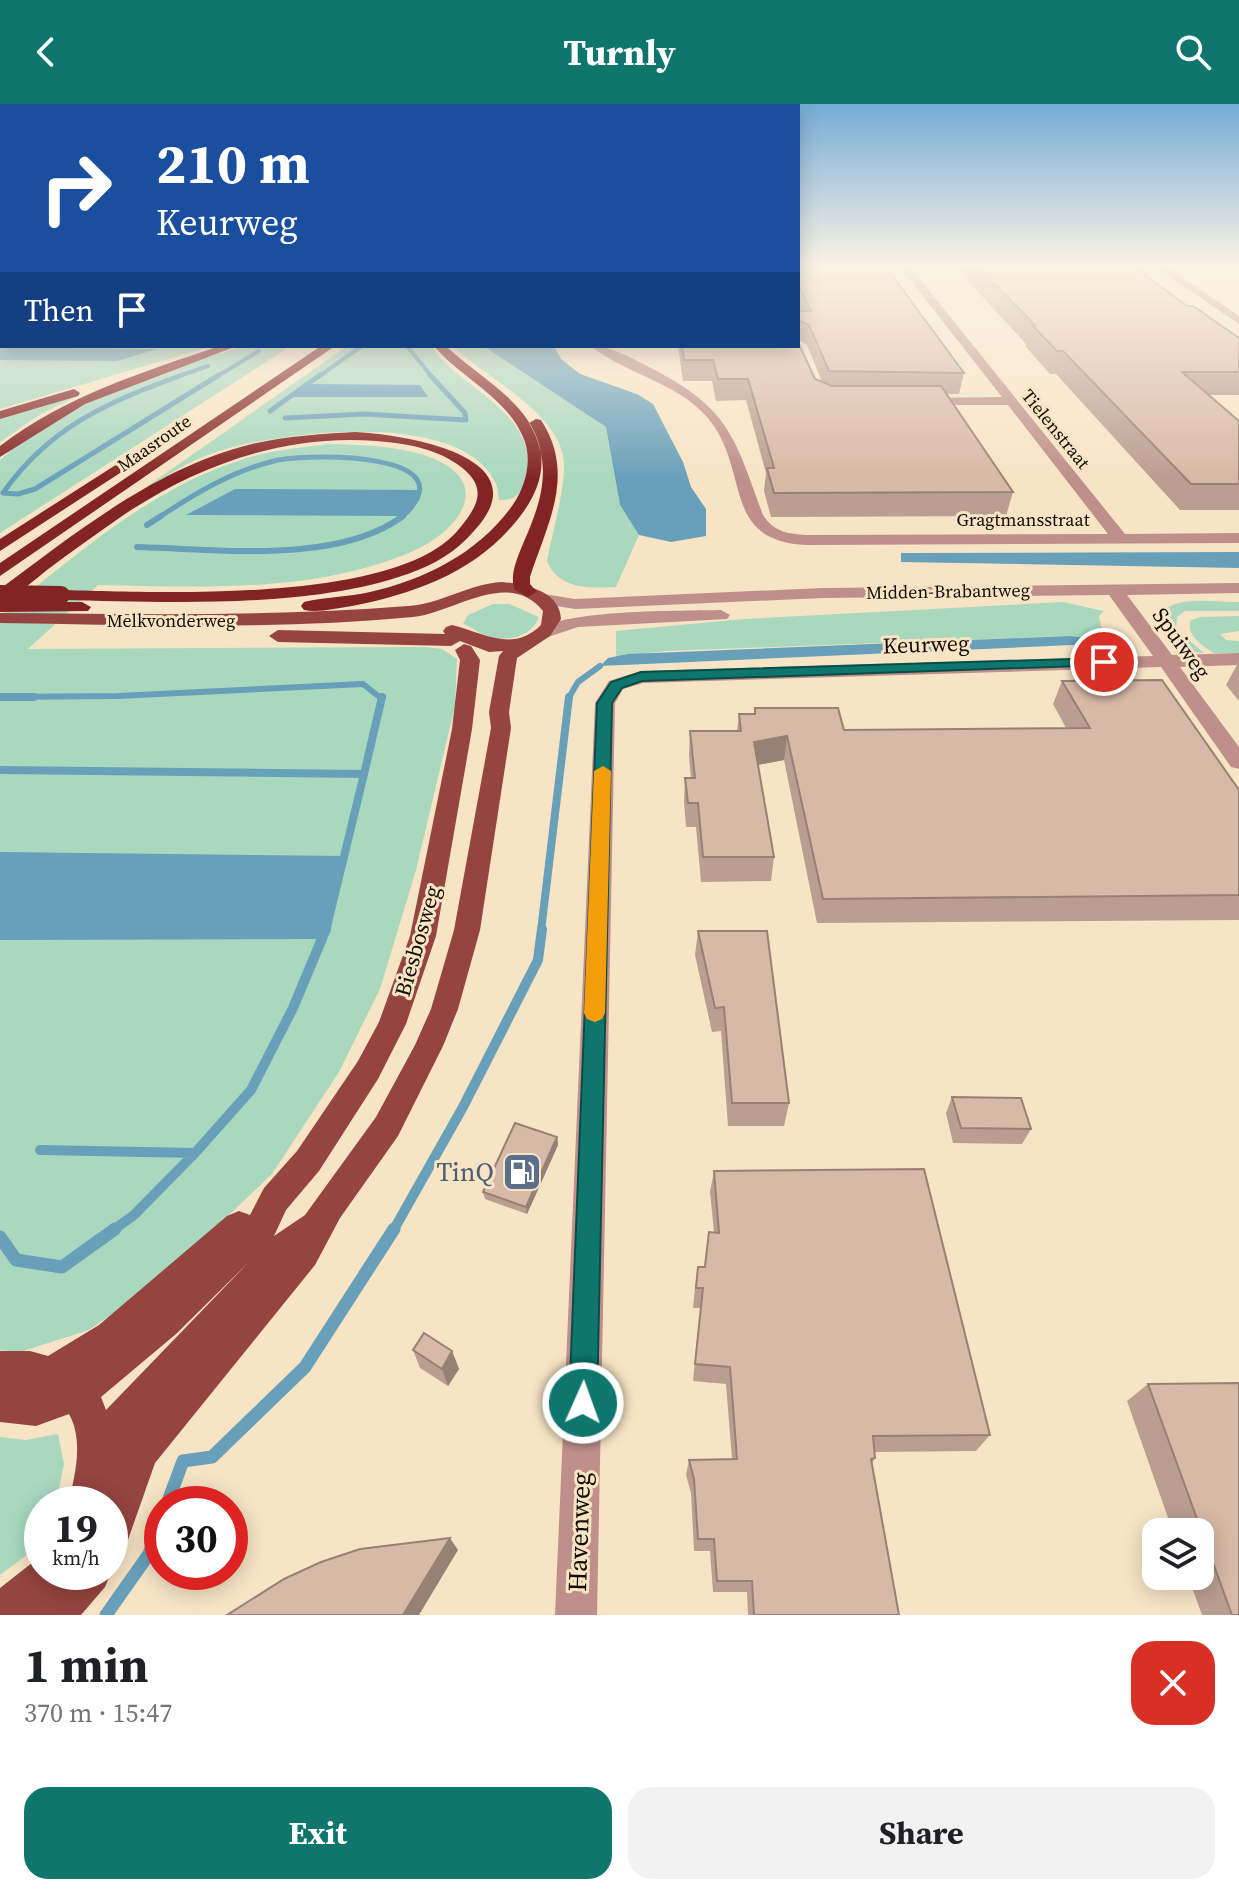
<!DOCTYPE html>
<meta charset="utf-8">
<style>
body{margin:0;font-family:"Source Serif 4",serif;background:#f2f2f2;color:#202124;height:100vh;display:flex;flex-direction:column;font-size:30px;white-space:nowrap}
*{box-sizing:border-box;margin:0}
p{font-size:26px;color:#757577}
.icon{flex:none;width:44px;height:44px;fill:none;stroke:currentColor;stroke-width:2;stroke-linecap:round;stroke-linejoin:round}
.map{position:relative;height:1511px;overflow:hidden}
.panel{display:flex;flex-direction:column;background:#fff;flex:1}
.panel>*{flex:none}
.guide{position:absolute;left:0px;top:0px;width:800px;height:244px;box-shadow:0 4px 20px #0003;background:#1a4fa0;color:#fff;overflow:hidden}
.tools{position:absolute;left:1142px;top:1414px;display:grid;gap:16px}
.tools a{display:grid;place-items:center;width:72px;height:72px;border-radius:16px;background:#fff;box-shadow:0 4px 20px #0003;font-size:40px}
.speed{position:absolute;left:24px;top:1382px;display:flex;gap:16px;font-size:40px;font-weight:700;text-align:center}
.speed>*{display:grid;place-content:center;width:104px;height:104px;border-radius:50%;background:#fff;box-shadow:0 4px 20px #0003;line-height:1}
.speed small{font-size:20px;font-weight:400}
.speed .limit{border:12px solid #d22;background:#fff;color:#111}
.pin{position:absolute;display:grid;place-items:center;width:68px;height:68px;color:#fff;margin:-34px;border:4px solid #fff;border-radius:50%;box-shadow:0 2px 8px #0007}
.me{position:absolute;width:88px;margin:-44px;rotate:2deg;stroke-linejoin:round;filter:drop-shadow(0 0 6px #0008)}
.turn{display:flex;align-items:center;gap:28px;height:168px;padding:0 24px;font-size:36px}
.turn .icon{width:104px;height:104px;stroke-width:2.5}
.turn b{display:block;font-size:56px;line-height:68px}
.then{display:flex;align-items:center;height:76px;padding:0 24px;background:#0003;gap:16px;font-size:30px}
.round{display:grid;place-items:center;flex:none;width:84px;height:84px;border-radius:24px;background:#f2f2f2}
.summary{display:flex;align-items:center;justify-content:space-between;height:136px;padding:0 24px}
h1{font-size:48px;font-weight:700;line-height:60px}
.primary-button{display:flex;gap:16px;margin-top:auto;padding:16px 24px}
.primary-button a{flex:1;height:92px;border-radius:24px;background:#0f766e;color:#fff;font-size:32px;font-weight:700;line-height:92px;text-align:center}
.primary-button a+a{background:#f2f2f2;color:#202124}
header{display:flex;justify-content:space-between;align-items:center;height:104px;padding:0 24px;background:#0f766e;color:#fff;font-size:36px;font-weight:700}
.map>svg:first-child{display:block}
.green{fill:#a9d8bf}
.water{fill:#68a0ba}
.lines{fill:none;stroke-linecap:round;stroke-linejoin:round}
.stream-far5{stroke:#68a0ba;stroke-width:4}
.stream-far4{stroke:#68a0ba;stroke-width:5}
.stream-far3{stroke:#68a0ba;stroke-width:6}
.stream-far2{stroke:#68a0ba;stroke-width:8}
.stream-far1{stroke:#68a0ba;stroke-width:10}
.stream{stroke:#68a0ba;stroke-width:13}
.minor{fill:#bf8f8b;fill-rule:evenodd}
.major{fill:#954440;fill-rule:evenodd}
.highway{fill:#832424;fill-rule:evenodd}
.highway-bridge{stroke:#832424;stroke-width:18}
.wall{fill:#ba9e8f}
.shaded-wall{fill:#978174}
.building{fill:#d8b8a6;stroke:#978174;stroke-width:2}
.route{fill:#0f766e;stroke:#0a4d48;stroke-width:2}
.slow{fill:#f59e0b}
.labels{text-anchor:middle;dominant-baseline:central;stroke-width:6;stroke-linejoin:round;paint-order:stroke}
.far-street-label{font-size:18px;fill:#130d04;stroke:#f7e4c5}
.street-label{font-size:22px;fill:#130d04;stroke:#f7e4c5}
.near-service-label{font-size:26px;fill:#4e5e75;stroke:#f7e4c5;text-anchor:end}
.near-street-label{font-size:26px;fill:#130d04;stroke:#f7e4c5}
</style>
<header><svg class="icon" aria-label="back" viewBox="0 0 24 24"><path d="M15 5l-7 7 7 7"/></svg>Turnly<svg class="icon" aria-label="search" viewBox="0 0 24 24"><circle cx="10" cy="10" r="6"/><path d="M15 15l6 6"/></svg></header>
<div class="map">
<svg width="1239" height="1511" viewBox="0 0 1239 1511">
<rect width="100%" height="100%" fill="#f7e4c5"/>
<path class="green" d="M0,166L2,242H212L0,305Z
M244,242H291L0,429V356C67,295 159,269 244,242Z
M347,242H431C461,287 543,309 525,376C520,392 515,396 499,396C498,391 498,383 495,378C460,304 275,328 213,349C188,357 164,374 142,386Z
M453,242H483L606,323L620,401L639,431L616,483C589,484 559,486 547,457C552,430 565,386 564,360C562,309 486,275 453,242Z
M81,290L41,310L0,338V315Z
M329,340C357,341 385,341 413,348C499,369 468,426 404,451C308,489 200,483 98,481L28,545L425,543L442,545L457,555L455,602L416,766L380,885L339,968L272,1070L159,1178L89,1226L20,1248L0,1246V512C71,455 145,389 232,359C263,347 296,344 329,340Z
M1063,498L1104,507L1099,512L1101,522L1110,535L1107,541L1099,544L1083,533L1070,532L666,547L616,553V527L744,515Z
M1239,498V507H1185L1177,513L1176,525L1204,549C1181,548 1161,536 1156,513C1173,490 1213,498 1239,498Z
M493,500H509L539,513C532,533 506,539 487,532C478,529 472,523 463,520L468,511Z
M1239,512V527L1220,530L1226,536L1239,537V549H1214C1203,542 1185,531 1191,516L1201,513Z
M58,1330L64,1360L56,1400H42V1430L24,1453L0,1471V1333L26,1336Z"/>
<path class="water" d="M483,242H554L561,255L580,270L637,290L653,300L683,358L691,383L706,405V432L671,438L639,431L620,401L606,323Z
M0,244H4L157,245L117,257L0,256Z
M310,280L420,281L428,293H290Z
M235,385L418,386L419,395L401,412L186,411Z
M1239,448V464L901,458V449Z
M1070,532L1089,534L1095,540L600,562L608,554L628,550Z
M0,748L346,752L324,835L0,836Z"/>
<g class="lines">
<path class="stream-far5" d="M407,242L432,273
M176,273L208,262
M216,273L259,247
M318,273L362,242"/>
<path class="stream-far4" d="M182,271C108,298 49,323 3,389L18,390L35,385L219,271
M270,307L320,271
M285,314L364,310L466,316L465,309L430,271
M158,414C194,390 232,367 274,357C307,349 475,347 401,414"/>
<path class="stream-far3" d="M147,421L161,412
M137,443C215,445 338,461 403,412
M0,593L118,592L363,580L382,595
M568,595L578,578L600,562"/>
<path class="stream-far2" d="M0,593H34
M0,666L364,670L382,593
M326,827L364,670
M541,827L569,593"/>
<path class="stream-far1" d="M40,1046L195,1049L251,986L293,904L326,825
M112,1127L134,1111L195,1049
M393,1127L463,1003L538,856L542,825"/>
<path class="stream" d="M0,1133L16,1156L62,1163L115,1125
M167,1400L183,1357L212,1353L305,1263L394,1125
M106,1511L149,1450L162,1414"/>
<path class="minor" d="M0,163H2L0,168Z
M900,163H910L1125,430L1239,429V439L807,441C724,437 749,375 714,322C685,279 627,272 591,242C612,242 631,254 649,263C729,304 734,331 763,411C774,428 788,430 807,431L1108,430L1008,301H914L912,298L918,294L1002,293Z
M1155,163H1167L1239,212V220Z
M1239,479V489L1127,491L1172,551L1239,549V561L1180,563L1239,643V665L1231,663L1161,563L643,579L623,585L615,599L597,1511H555L595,599L609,577L641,567L1153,552L1109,491L823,494L575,505L538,499L535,495L544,490L575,495L823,484Z
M721,506L730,511L727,515L578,523L545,534L536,528C556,505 686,507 721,506Z"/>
<path class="major" d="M502,478C525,480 560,487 561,515L550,532L517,554L509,608L511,624L480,826L458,905L443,942L398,1032L340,1114L315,1161L155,1359L124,1447L110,1453V1400H68C75,1372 84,1337 69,1310L36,1322L0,1318V1247H30L48,1252L99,1221L227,1112L239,1107L250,1111L264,1084L297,1047L358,957L379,918L410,832L452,625L460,556L455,546L464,540L471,542L480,556L472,625L436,832L406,920L378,975L319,1067L286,1106L274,1132L305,1111L376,1013L415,941L431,905L454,826L491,624L489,608L499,552L503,547L489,548L460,537L451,542L278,538L269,532L278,526L445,530L443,527L446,523L452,521C484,529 513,549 541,521L543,507C508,464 454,509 413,513C276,526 137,521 0,519V509C136,510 272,513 408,502C441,500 468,480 502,478ZM248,1159L106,1306L101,1293L176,1230Z
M42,1451V1468H111L105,1483L81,1511H0V1484Z"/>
<path class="highway" d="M220,242H237L85,300L0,353V342C65,292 143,268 220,242Z
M321,242H335L0,472V459Z
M434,242H446C478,273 529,297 540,344C545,367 537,388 524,407C483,465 419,489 352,502C337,504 319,509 304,506L301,502L304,498C325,493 348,493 370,488C426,475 478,449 512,402C526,382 533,355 523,333C506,293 461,274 434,242Z
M74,285L80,289L78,292L0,315V307Z
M536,315L541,316C576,370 548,418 530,473V480L537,488L528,493L515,486C500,452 572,391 529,319Z
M175,323L180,324V330L0,447V435Z
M355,328C397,330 536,349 480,420C463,441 444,456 418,466C319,506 167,498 61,496L52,491L61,486C153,488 398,501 459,425C479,401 489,382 457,360C434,344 404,339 376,337C286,330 200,360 125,410C99,428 72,447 47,466C33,477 18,491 2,498H82L91,503L88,507L0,508V485C77,428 157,363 252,340C287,332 320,330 355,328Z"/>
<path class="highway-bridge" d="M0,490L61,491"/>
</g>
<path class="wall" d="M798,163L964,269L959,290H946L1013,388L1006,412L771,413L764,387L766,369L746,296L716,297L712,277H683L678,242H798L815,275L822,278L807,241L798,236V207H800L798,203Z
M955,163H1150L1147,173L1187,202L1239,234V291H1209L1239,317V406H1180L1056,270H1050L1026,243V240Z
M1239,557V597L1226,581Z
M1062,577L1239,686V816L817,819L784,656L758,661L774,753L771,777L701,778L696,723H686L684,698L685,674H691L689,652L690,627H737L739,610H754L755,604L844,626L1066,624L1053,600Z
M698,827L789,999L784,1022H728L721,927L712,928L695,851Z
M952,993L1031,1025L1022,1040L953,1039L946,1009Z
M557,1033L558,1041L527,1110L485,1095L483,1088Z
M714,1067L990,1331L976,1347L874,1348L875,1354L872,1359L899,1511H748L747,1488H713L710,1447H694L691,1389L686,1371L689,1356L732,1355L726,1280L693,1277L700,1204H693L695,1183L698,1163H704L709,1128H714L710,1088Z
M413,1246L452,1247L459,1265L448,1282L420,1264Z
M1148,1280L1239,1511H1202L1188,1472H1200V1428H1173L1127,1297Z"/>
<path class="shaded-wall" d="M787,632L784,656L751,662L754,638Z
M557,1033L558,1041L527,1110L526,1103Z
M452,1247L459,1265L448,1282L442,1265Z
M450,1434L458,1446L419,1511H403Z"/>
<path class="building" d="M798,163H886L964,269L829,267L809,221L800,217L798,218V207H811L798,181Z
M978,163H1134L1187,202H1193L1239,234V268H1182L1239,317V380H1191L1063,247H1057L1032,221H1035Z
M798,238L815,275L832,282H941L1013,388L774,389L767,364H774L748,275H718L713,256H684L682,242H798Z
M1162,576L1239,686V791L823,795L787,632L754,638L774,753H703L698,699H688L685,674H695L690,627H741L739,610H755V604H838L844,626L1090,624L1062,577Z
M698,827H767L789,999H732L724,903L715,904Z
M952,993L1021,994L1031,1025L961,1024Z
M515,1019L557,1033L526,1103L483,1088Z
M924,1065L990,1331L873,1332L875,1354L871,1355L899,1511H754L752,1477H717L714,1435H698L694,1375L689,1356L737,1355L730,1263L695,1260L703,1184H696L698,1163H705L709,1128L719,1129L714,1067Z
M424,1229L452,1247L442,1265L413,1246Z
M1239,1279V1511H1232L1148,1280Z
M450,1434L403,1511H227L284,1475L321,1458L360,1445Z"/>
<linearGradient id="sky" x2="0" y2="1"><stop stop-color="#75acd6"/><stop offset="0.43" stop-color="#fbf3e5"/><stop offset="1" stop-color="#fbf3e5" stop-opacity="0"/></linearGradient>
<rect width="1239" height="375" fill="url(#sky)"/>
<path class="route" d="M1104,554L1109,555V561L642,577L622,584L612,599L597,1299L593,1309L583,1313L573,1309L569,1299L597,599L611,578L641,568Z"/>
<path class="slow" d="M603,662L611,667L605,909L602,915L595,918L587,915L584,909L594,667Z"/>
<defs>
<g id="fuel-square" transform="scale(2)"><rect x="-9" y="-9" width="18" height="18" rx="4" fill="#5c6f8a" stroke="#f7e4c5"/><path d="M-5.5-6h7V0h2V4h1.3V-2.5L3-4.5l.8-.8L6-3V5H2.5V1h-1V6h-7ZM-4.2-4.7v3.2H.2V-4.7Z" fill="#fff"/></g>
</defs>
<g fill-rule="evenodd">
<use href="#fuel-square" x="522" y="1068"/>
</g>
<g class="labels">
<g class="far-street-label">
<text transform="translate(1056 325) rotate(51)">Tielenstraat</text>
<text transform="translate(154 339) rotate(-35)">Maasroute</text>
<text x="1023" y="415">Gragtmansstraat</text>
<text transform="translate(948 487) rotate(-1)">Midden-Brabantweg</text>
<text x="171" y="516">Melkvonderweg</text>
</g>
<g class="street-label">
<text transform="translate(1182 539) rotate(54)">Spuiweg</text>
<text transform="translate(926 540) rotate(-2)">Keurweg</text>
<text transform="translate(417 837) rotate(-74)">Biesbosweg</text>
</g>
<g class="near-service-label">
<text x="494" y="1068">TinQ</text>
</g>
<g class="near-street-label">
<text transform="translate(579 1428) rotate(-88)">Havenweg</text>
</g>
</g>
</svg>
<div class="tools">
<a><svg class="icon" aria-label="layers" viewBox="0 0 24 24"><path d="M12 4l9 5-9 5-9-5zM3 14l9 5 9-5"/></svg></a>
</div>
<div class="speed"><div>19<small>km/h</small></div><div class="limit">30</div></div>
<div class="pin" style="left:1104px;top:558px;background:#d93025"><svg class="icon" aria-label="arrive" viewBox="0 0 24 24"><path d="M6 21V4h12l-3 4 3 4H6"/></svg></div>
<svg class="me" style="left:583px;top:1299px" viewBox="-20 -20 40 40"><circle r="17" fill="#0f766e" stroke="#fff" stroke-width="3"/><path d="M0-11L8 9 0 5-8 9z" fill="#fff"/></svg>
<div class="guide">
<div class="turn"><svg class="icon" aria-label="right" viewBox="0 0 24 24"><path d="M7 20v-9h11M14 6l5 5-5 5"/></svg><div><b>210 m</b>Keurweg</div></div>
<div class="then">Then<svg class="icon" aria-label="arrive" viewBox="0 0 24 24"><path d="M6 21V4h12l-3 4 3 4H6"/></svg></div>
</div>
</div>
<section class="panel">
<div class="summary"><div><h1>1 min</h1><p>370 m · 15:47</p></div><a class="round" style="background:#d93025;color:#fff"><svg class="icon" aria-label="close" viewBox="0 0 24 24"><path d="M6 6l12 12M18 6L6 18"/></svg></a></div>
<div class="primary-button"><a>Exit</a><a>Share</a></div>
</section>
